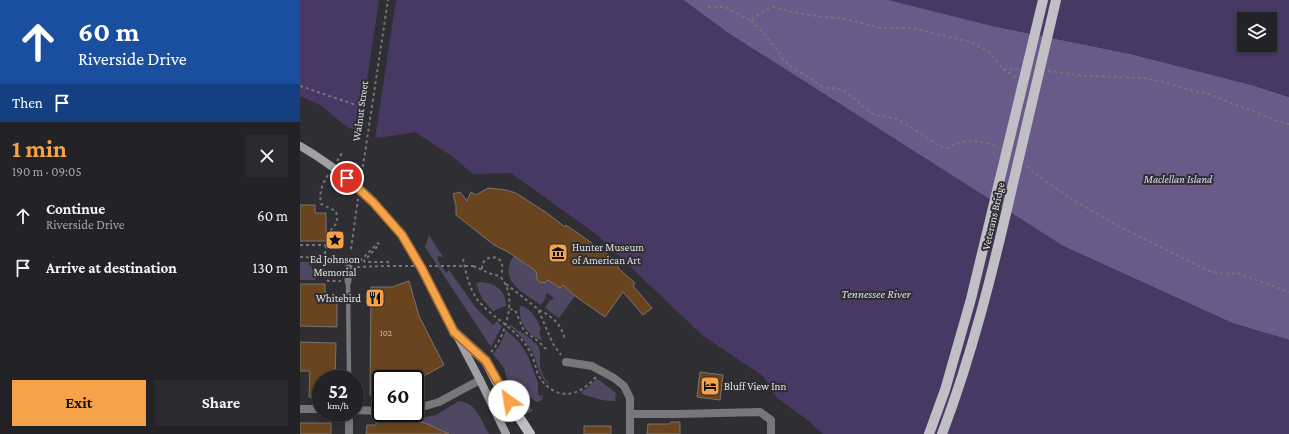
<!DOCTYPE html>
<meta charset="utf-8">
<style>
body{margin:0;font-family:"Crimson Pro",serif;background:#2b2a2e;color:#f1f3f6;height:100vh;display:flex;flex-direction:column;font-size:15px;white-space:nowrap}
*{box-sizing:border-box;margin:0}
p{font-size:13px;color:#a3a4a7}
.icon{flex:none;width:22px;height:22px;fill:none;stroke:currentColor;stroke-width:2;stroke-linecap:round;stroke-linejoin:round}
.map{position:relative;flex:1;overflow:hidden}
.drawer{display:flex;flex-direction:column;background:#232226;width:300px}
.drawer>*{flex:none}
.hud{background:#1a4fa0;color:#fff;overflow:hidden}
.tools{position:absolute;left:937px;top:12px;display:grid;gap:8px}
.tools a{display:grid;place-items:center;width:40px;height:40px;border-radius:0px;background:#232226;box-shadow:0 2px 6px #0003,0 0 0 1px #403f43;font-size:20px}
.speed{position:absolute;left:12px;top:370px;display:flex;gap:8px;font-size:20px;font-weight:700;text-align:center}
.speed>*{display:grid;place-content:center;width:52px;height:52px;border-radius:50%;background:#232226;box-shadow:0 2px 6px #0003,0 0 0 1px #403f43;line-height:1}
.speed small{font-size:10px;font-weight:400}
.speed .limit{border:2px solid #111;border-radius:6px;background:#fff;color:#111}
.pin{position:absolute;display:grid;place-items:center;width:34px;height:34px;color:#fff;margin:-17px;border:2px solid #fff;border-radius:50%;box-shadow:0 1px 4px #0007}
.me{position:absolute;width:44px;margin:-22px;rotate:328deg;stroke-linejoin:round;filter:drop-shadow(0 0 3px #0008)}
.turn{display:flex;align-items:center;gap:14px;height:84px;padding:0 12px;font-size:18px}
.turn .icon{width:52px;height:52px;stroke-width:2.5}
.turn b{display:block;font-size:28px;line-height:34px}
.then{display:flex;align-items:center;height:38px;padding:0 12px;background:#0003;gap:8px;font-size:15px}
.round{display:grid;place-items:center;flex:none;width:42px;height:42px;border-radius:0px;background:#2b2a2e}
.summary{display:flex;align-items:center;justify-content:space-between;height:68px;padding:0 12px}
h1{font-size:24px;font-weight:700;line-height:30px;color:#f6a248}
.action{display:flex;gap:8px;margin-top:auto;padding:8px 12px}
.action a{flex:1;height:46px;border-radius:0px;background:#f6a248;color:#111;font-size:16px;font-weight:700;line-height:46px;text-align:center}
.action a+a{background:#2b2a2e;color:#f1f3f6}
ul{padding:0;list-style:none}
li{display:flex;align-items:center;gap:12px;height:52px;padding:0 12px}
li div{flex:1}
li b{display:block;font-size:15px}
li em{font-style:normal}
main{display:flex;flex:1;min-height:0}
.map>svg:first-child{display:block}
.green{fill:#504863}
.forest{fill:#695a89}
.water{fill:#473964;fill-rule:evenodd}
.pier{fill:#2f2e33}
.building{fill:#6a441e;stroke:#79746f}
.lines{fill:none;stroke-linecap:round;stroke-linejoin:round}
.path{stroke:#757478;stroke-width:2;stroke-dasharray:3 3;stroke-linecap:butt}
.service{stroke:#78777a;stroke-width:4.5}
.pedestrian{stroke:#78777a;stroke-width:7}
.minor{stroke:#78777a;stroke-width:8}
.secondary{stroke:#a1a0a4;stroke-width:8}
.primary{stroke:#c1bfc5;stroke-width:10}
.path-bridge{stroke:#757478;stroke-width:2;stroke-dasharray:3 3;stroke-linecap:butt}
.secondary-bridge{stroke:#a1a0a4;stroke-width:8}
.primary-bridge{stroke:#c1bfc5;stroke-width:10}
.route-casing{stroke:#a0692f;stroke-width:10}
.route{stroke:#f6a248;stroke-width:7}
.labels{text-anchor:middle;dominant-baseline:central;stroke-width:4;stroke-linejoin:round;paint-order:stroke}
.number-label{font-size:9px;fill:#c4bab2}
.street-label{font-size:11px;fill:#e2e1e4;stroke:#2f2e33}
.park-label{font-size:11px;font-style:italic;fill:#e2d9f8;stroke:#2f2e33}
.poi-label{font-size:11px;fill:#e2e1e4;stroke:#2f2e33;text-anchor:start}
.water-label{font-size:12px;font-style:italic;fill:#e0d7f6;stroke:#2f2e33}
</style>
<main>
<section class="drawer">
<div class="hud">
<div class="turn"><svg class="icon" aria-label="ahead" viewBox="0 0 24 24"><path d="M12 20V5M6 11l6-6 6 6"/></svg><div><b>60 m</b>Riverside Drive</div></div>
<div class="then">Then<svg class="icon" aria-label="arrive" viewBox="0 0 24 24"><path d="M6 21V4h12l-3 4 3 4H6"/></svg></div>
</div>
<div class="summary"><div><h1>1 min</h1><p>190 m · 09:05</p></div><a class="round"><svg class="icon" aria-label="close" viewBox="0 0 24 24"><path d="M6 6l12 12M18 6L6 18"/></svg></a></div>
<ul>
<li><svg class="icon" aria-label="ahead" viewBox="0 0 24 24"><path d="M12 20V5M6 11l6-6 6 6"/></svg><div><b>Continue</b><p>Riverside Drive</p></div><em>60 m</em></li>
<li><svg class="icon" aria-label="arrive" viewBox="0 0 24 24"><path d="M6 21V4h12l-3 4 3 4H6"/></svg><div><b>Arrive at destination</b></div><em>130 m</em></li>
</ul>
<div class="action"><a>Exit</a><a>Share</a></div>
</section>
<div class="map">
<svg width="989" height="434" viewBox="0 0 989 434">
<rect width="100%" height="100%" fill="#2f2e33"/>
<path class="green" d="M129,235L143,257L138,256V261L146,273L149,270L176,308L193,325L197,321L202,326L191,347L125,247Z
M214,255L238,273L237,279L239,282L245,283L248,280L260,288L263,285L275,296L259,318L245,308L250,300H252L254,298L247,293L245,296L246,297L241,305C223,292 197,281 214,255Z
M0,262H10L16,280H0Z
M180,282C195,283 206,290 206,306L195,310L194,312C185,303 180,296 176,284Z
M220,306C231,307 238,321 241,330L239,332L242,340C226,335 218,321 220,306Z
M210,324L218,331H220L232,340L233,342L236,343C246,357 232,366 249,383L248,384C238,375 238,362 231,350C225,340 218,333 210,326Z
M206,330L219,342L228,356L238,383V394L240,396L243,395L242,400L237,402L218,389L233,411L228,413L220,412L208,392V383L204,368L193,354L200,345Z
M296,379L299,380L316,393L315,401C300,401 296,398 282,394L281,392L286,389Z
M159,401C177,403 181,420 189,434H147L135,427L113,421L114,419L136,415Z"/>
<path class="forest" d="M383,0H589L693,26L831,54L952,85L989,97V340L932,323L763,246L428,33Z"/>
<path class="water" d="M0,0H383L428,33L763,246L932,323L989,340V434H523L505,418L477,398L463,376L402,335L297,235L211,173L173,174L153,157L115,132L79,138L47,127L20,105L0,96Z
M589,0H989V97L952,85L831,54L693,26ZM944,19H970V45H944Z"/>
<path class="pier" d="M79,0H96L75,139L59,133Z"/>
<path class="building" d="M188,188L206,190L216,193L247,213L265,227L266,225L306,253L318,264V268L335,283L333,286L352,308L343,315L323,292L305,317L275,296L263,285L260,288L248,280L245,283L239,282L237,279L236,271L208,252L194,245L156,215V205L153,194L160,192L167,201L171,192L176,195Z
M0,205H15V213H26V241H0Z
M109,281L119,316L144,365L118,379H81V395H70L71,287H92Z
M0,284H25V299H37V327L0,326Z
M0,342L36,343L35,379H21V398L9,397L10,371H0Z
M400,372L423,375L420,400L397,397Z
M95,421H113L125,423L149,434H66L67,425H76V422H95Z
M371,422H380V434H347L348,424H370Z
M0,423H31V434H0Z
M284,426H311V434H284Z"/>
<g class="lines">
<path class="path" d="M408,7H425L451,21L461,12L473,7L507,15L546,19L582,28H612L671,42L689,52L703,69H718
M451,21L462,31L478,51L483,60L494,69L508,77L521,86L527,88H535L545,91L571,113L576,115L597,119L609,126L641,147L649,148C662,136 684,142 699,147
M703,69L716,78
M748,71L786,76L843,78L860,81L897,92L906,93L975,120L989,124
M0,86L56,105
M37,161L42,153
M727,166L733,172L768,197L824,229L909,271L923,274L937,273L989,292
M28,175C22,185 19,192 21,204L36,211C40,228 31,224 28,237C24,249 25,263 24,276L28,281H41
M0,245H26
M0,257L31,258L42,263
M163,259C166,272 169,288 177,299C188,314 206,323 218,336C225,342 231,352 234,361C236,366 236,371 239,376C242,382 247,387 254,391C271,399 285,389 296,377
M55,264L60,261L78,243L79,245L64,261L65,262H88V266
M173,266C184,270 187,274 200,276C209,288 210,294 209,309
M57,267L87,266
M182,269C182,259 189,256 198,258C203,263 204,269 200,275
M206,284L238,309L253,344L261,355
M239,310C253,317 260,323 265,339
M191,352C201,341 207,324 209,309L215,310L224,331L238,341L247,350"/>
<path class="service" d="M48,281L49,379"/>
<path class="pedestrian" d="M48,281L49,267"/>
<path class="minor" d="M266,362L292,366L314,378L324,386L330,398V434
M0,409H21
M115,409L139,402L180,380
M55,410L81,411
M330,414H378L460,412L471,420V434
M49,434V413"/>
<path class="secondary" d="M102,235L122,269L180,380L206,434"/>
<path class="primary" d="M154,332L186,361L199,386L230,434"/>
<path class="path-bridge" d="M61,179L88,0
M51,249L58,199
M87,266H173"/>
<path class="secondary-bridge" d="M0,146C40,169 73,198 102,235"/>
<path class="primary-bridge" d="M629,434L645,390L671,299L743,0
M642,434C672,355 692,274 711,192C726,128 741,64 756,0"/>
</g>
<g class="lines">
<g class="route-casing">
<path id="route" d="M47,178L73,202L102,235L122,269L154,332L186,361L209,401"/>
</g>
<use href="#route" class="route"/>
</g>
<defs>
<g id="sight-square" transform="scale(1)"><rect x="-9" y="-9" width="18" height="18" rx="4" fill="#f6a248" stroke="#2f2e33"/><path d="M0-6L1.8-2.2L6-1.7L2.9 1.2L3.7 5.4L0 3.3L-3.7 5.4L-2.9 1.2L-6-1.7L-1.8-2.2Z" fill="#111"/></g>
<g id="museum-square" transform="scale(1)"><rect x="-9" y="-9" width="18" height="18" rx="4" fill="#f6a248" stroke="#2f2e33"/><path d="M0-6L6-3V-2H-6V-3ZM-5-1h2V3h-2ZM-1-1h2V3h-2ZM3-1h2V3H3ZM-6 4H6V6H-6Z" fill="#111"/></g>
<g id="restaurant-square" transform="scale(1)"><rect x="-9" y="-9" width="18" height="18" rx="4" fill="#f6a248" stroke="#2f2e33"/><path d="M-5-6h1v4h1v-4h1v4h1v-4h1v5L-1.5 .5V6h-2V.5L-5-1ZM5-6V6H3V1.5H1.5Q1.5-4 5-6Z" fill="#111"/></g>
<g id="hotel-square" transform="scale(1)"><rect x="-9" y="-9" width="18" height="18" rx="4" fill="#f6a248" stroke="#2f2e33"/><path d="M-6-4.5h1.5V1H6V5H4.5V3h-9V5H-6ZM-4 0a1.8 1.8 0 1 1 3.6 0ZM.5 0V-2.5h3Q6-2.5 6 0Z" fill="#111"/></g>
</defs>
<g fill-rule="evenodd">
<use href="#sight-square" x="35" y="240"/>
<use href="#museum-square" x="258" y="253"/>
<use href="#restaurant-square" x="75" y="298"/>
<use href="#hotel-square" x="410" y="386"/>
</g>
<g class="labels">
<g class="number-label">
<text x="86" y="333">102</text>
</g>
<g class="street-label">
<text transform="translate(60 111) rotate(-82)">Walnut Street</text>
<text transform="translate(693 216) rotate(-77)">Veterans Bridge</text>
</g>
<g class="park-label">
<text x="878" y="179">Maclellan Island</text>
</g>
<g class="poi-label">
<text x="272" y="247">Hunter Museum<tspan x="272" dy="13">of American Art</tspan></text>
<text x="35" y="259" text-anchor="middle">Ed Johnson<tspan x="35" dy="13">Memorial</tspan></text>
<text x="61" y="298" text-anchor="end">Whitebird</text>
<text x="424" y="386">Bluff View Inn</text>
</g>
<g class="water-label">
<text x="576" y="294">Tennessee River</text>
</g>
</g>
</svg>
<div class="tools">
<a><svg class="icon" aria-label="layers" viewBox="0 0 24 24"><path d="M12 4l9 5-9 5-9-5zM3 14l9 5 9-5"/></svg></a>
</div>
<div class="speed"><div>52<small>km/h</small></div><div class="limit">60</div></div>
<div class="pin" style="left:47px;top:178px;background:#d93025"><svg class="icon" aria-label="arrive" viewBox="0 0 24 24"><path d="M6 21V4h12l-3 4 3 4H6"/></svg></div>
<svg class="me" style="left:209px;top:401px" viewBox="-20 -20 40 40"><circle r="19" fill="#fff"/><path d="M0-13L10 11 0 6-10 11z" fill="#f6a248"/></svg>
</div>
</main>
